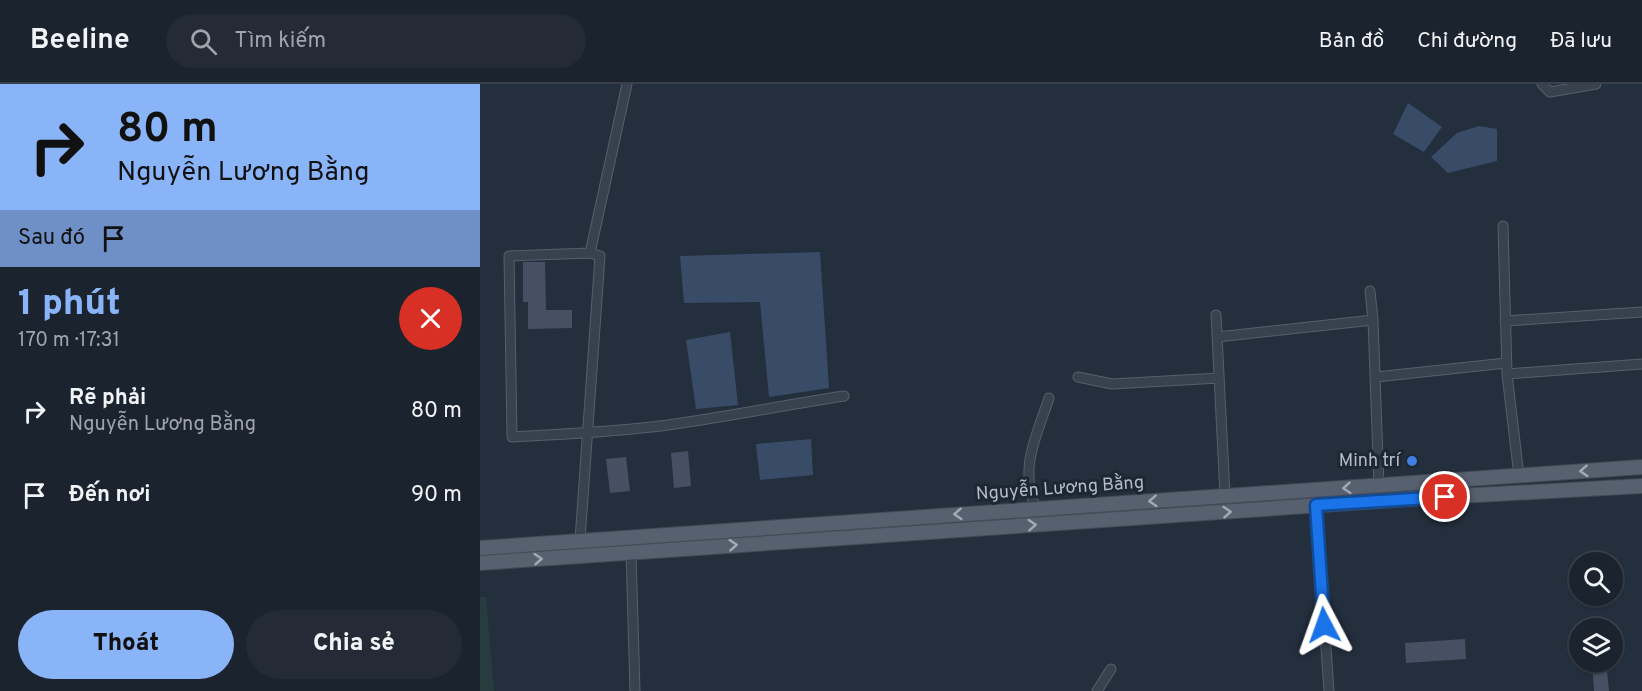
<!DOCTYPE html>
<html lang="vi">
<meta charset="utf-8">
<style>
body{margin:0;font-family:Overpass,sans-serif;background:#242b36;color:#f1f3f6;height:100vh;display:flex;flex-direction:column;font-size:22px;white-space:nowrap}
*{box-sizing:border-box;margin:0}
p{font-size:20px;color:#a0a4aa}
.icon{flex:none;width:33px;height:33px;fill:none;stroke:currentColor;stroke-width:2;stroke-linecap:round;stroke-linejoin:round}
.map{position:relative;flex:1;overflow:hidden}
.panel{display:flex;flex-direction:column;background:#1b232e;width:480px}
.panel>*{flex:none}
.banner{background:#8ab4f8;color:#111;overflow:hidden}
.fabs{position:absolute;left:1089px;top:468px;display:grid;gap:12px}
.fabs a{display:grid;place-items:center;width:54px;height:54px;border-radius:50%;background:#1b232e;box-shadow:0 2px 4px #0004,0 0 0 2px #39404a;font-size:30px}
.pin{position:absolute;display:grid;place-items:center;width:51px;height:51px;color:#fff;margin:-26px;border:3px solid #fff;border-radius:50%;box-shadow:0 2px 6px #0007}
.me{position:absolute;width:66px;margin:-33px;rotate:356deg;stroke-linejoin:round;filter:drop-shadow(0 0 4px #0008)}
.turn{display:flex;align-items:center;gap:21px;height:126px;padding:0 18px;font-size:27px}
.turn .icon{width:78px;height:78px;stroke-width:2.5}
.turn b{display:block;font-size:42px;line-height:51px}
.then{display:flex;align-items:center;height:57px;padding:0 18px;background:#0003;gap:12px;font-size:22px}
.round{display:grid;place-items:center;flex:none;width:63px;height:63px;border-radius:32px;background:#242b36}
.overview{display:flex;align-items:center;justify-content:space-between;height:102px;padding:0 18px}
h1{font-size:36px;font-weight:800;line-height:45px;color:#8ab4f8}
.cta{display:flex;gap:12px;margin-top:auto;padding:12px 18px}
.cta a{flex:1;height:69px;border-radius:36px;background:#8ab4f8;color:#111;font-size:24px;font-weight:800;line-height:69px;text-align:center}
.cta a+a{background:#242b36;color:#f1f3f6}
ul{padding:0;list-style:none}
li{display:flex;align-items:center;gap:18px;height:84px;padding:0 18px}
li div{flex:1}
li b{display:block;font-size:22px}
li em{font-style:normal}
header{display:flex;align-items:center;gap:36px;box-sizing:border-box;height:84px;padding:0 30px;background:#1b232e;border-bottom:2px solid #39404a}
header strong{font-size:28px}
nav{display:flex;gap:33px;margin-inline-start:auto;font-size:21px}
.search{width:420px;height:54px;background:#242b36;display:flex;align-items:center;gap:15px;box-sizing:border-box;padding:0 21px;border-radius:33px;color:#a0a4aa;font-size:22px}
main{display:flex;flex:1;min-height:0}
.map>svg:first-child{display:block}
.green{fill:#263c3f}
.water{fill:#394c67}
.building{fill:#455162}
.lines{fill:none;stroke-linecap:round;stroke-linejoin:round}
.minor-casing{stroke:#565f6c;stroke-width:11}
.primary-casing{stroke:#414a57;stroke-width:16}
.minor{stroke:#38414e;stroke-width:9}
.primary{stroke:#56606e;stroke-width:14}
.oneway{stroke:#a1aab7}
.route-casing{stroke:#114b97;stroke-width:15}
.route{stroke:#1a73e8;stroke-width:10}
.shop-dot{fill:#3f7fe0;stroke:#1d2633;stroke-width:2}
.labels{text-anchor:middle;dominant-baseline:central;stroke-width:6;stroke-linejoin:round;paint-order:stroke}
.poi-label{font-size:18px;fill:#b4bcc9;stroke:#1d2633;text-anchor:end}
.street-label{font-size:18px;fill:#b4bcc9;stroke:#1d2633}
</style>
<header>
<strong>Beeline</strong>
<div class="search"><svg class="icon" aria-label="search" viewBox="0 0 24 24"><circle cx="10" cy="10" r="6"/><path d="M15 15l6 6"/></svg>Tìm kiếm</div>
<nav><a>Bản đồ</a><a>Chỉ đường</a><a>Đã lưu</a></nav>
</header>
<main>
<section class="panel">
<div class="banner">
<div class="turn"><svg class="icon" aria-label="right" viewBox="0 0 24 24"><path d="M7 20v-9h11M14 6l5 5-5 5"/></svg><div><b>80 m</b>Nguyễn Lương Bằng</div></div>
<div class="then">Sau đó<svg class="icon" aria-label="arrive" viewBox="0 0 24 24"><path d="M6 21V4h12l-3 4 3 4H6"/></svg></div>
</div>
<div class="overview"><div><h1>1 phút</h1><p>170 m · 17:31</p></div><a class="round" style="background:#d93025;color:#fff"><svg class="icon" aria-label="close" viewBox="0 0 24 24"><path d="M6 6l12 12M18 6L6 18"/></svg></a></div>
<ul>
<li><svg class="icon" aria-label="right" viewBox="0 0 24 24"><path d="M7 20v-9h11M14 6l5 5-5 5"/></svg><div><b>Rẽ phải</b><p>Nguyễn Lương Bằng</p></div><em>80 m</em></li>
<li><svg class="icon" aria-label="arrive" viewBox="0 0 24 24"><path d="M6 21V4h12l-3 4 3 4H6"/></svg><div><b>Đến nơi</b></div><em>90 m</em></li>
</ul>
<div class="cta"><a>Thoát</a><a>Chia sẻ</a></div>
</section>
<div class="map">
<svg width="1162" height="607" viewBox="0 0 1162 607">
<rect width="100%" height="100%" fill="#242f3e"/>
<path class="green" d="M0,513H6L14,607H0Z"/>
<path class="water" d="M928,19L962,43L944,68L913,50Z
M999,42L1017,45V77L968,89L951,73L977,49Z
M340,168L349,304L289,313L280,218L204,219L200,172Z
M250,248L258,321L216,325L206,256Z
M331,355L333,391L280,396L276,360Z"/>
<path class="building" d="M43,178H65L66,226H92V244L48,245V218H43Z
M208,367L211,402L194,404L191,369Z
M146,373L150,407L130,409L126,375Z
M985,555L986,575L926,579L925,559Z
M1112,578H1126L1129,607H1114Z"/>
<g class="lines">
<g class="minor-casing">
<path id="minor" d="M1062,0L1070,8L1116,0
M1023,142L1027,290L1039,392
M110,169L147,0
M890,207L893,236
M736,231L745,412
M1025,237L1162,228
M737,253L893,236L899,402
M1027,290L1162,280
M598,293L632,300L739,294
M896,293L1026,279
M836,421L849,607
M556,425C539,383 556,354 569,314
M100,460V456L120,172L110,169L29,172L32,353C84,350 136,348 188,341C246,333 305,321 364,312
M151,468L155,607
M617,607L631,585"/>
</g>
<g class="primary-casing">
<path id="primary" d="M0,464L1162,383
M0,479L943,414L1162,402"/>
</g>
<use href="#minor" class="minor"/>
<use href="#primary" class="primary"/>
</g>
<defs><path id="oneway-chevron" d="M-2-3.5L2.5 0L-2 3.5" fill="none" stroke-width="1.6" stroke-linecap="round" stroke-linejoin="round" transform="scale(1.5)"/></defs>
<g class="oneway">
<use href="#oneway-chevron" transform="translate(1104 387) rotate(176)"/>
<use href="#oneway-chevron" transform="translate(867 404) rotate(176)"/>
<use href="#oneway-chevron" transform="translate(673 417) rotate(176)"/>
<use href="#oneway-chevron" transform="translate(747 428) rotate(-4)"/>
<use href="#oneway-chevron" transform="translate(478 430) rotate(176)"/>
<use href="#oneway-chevron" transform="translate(552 441) rotate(-4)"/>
<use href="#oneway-chevron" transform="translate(253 461) rotate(-4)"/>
<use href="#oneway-chevron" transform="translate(58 475) rotate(-4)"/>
</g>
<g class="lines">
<g class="route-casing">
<path id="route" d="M844,541L836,421L965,413"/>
</g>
<use href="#route" class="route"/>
</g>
<circle class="shop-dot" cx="932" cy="377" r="6"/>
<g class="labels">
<g class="poi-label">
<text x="920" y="377">Minh trí</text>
</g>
<g class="street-label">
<text transform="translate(580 405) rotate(-4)">Nguyễn Lương Bằng</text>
</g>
</g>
</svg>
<div class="fabs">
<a><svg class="icon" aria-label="search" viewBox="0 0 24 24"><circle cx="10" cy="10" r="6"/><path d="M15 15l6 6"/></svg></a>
<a><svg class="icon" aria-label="layers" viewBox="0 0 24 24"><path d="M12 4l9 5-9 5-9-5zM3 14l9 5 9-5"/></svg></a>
</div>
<div class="pin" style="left:965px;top:413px;background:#d93025"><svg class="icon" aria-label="arrive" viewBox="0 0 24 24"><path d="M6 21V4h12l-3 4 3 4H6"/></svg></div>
<svg class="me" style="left:844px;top:541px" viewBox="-20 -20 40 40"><path d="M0-17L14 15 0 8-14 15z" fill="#1a73e8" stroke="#fff" stroke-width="4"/></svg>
</div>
</main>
